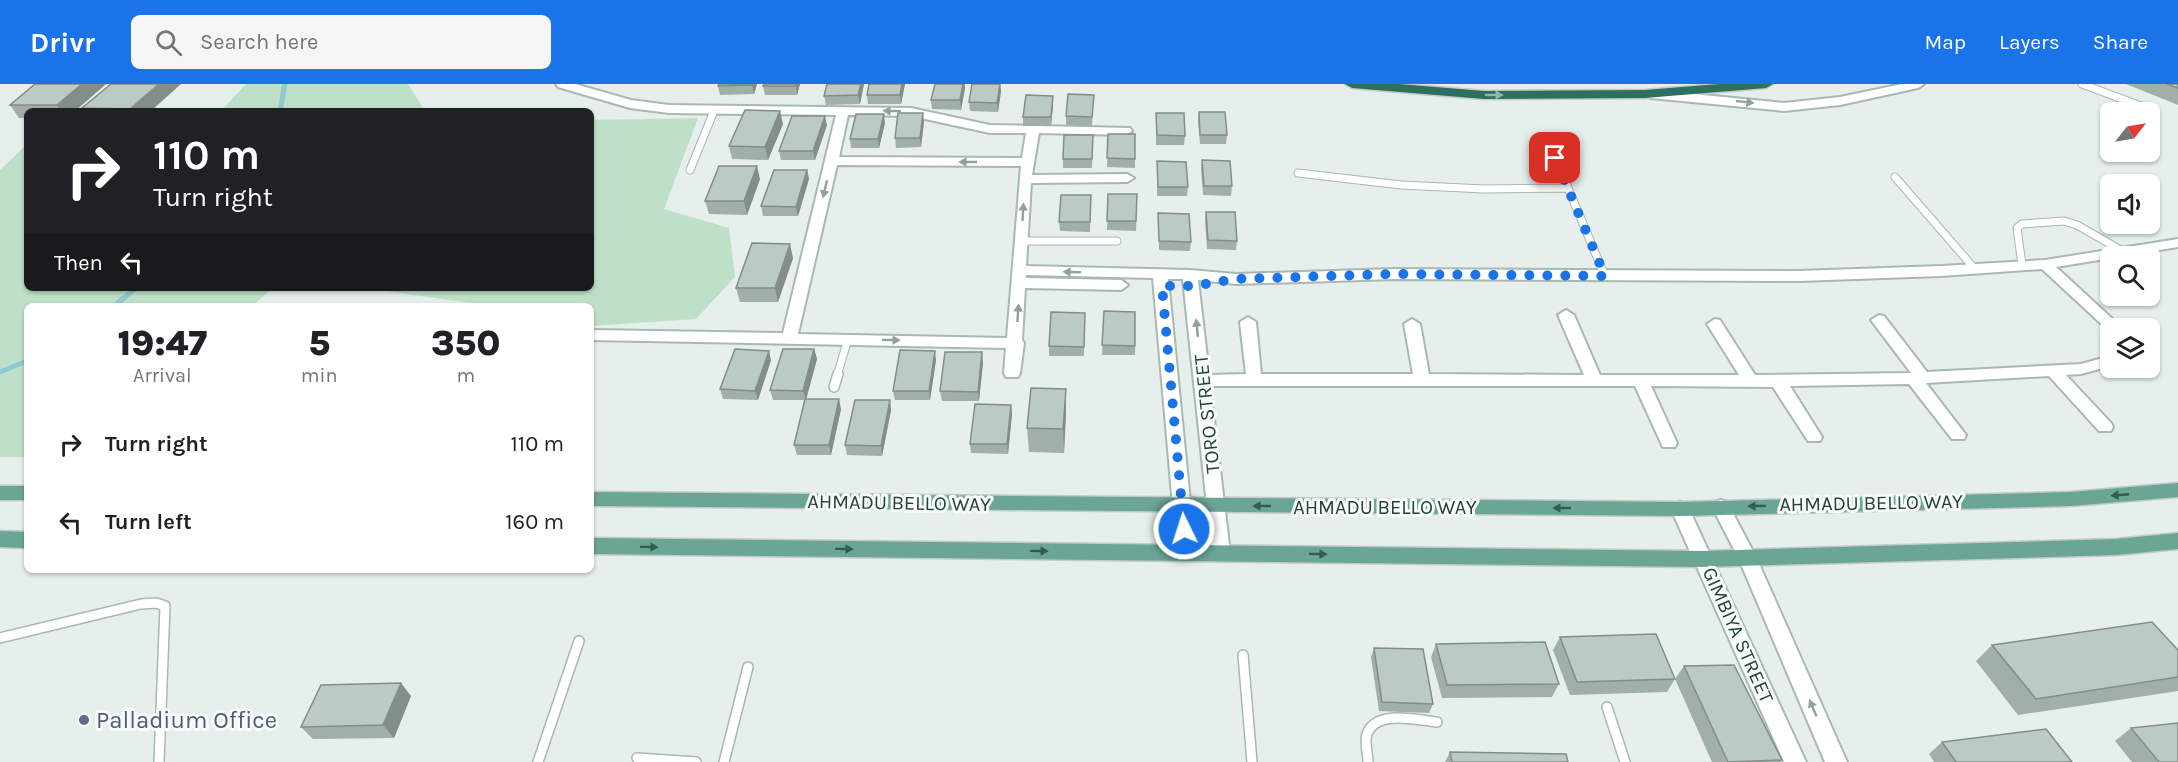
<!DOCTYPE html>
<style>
body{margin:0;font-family:Karla,sans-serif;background:#f6f6f6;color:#202124;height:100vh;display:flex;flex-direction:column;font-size:22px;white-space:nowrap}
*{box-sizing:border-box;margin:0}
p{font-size:20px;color:#757577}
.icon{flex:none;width:33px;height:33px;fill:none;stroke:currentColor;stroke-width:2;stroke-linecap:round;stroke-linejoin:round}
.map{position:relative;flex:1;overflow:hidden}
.panel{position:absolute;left:24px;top:219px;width:570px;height:270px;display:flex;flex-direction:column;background:#fff;border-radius:9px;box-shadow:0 2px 4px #0004}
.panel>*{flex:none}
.hud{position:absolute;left:24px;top:24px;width:570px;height:183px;border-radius:9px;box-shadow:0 2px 4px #0004;background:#202124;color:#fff;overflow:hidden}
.needle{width:39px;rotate:59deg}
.fabs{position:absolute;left:2100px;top:18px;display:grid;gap:12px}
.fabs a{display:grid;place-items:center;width:60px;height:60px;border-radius:9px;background:#fff;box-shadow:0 2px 4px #0004;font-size:30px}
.pin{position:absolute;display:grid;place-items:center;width:51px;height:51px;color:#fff;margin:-26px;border-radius:12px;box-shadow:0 3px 9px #0006}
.me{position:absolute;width:66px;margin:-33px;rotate:356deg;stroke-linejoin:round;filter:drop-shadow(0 0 4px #0008)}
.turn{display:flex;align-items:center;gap:21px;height:126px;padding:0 30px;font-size:27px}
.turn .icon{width:78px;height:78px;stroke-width:2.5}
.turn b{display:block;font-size:42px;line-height:51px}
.then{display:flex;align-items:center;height:57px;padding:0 30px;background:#0003;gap:12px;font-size:22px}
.eta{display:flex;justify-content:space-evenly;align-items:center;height:102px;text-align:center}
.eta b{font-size:36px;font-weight:800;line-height:42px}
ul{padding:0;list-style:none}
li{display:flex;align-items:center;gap:18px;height:78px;padding:0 30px}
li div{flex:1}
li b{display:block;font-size:22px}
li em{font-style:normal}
header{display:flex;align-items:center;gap:36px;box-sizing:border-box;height:84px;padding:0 30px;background:#1a73e8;color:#fff}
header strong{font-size:28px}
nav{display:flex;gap:33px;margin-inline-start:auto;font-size:21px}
.search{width:420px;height:54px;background:#f6f6f6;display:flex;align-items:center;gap:15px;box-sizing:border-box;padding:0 21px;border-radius:9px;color:#757577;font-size:22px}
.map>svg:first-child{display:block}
.green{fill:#bfe0c8}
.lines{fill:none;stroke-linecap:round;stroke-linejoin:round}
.stream{stroke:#8ec9d4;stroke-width:5}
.lane-far1-casing{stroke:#a8b8b2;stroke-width:9}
.lane-casing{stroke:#a8b8b2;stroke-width:12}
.street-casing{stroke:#a8b8b2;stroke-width:4}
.primary-casing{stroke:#c2cac8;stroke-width:3}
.highway-casing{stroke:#c2cac8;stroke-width:3}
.lane-far1{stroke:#fff;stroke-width:7}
.lane{stroke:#fff;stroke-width:9}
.street{fill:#fff;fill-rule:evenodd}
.primary{fill:#6aa596;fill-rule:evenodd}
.highway{fill:#2f6f62;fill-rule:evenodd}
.wall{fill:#a1aea9}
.shaded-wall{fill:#838d89}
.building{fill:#bbcac4;stroke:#838d89;stroke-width:1.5}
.oneway{fill:#93b5ae}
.oneway2{fill:#92a09c}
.oneway3{fill:#365b51}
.route{stroke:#1a73e8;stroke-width:10;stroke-dasharray:0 18}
.service-dot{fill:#5c6f8a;stroke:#f7fbf9;stroke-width:2}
.labels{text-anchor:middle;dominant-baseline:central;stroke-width:6;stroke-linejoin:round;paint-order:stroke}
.street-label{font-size:20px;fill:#24423a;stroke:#f7fbf9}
.near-service-label{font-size:24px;fill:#4e5e75;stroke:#f7fbf9;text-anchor:start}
</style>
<header>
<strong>Drivr</strong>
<div class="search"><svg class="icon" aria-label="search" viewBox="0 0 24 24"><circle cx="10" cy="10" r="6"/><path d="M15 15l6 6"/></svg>Search here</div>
<nav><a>Map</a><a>Layers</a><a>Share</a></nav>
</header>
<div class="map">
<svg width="2178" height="678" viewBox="0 0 2178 678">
<rect width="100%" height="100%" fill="#e6efeb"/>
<path class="green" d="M246,0H408L425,27H221Z
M698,34L664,125L729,144L735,193L696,235L591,242V222H492L392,208L380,204H591V36Z
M25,62L27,204H273L252,222H27V373H0V86Z"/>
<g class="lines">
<path class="stream" d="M280,27L285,0
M114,222L136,204
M0,288L27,277"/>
<g class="lane-far1-casing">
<path id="lane-far1" d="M2082,0L2141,22
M1555,73L1605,192
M690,86L714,27
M1298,89L1401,101L1484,105L1567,104
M1895,93L1974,184
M1021,157H1117
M2022,181L2017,144L2022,140L2064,137L2077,141L2126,169
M837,292L848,255"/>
</g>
<g class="lane-casing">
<path id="lane" d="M834,303L838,290
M0,554L141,520L156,519L165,522L159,678
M1243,571L1252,678
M1607,623L1625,678
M637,674L696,678
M538,678L579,557
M724,678L748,583
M1368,678C1368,669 1364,658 1367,650C1376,625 1418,636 1437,638"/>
</g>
<g class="street-casing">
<path id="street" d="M556,0H575L631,16L669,21L911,24L990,41L1130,44L1132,47L1126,51L1039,49L1032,91L1127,90L1134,94L1127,98L1031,99L1026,182L1190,186L1236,190L1395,185L1799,187L1941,182L2045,176L2178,155V163L2056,183L2118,240L2120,244H2110V248L2042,185L1941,192L1799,197L1395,195L1236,200L1198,196L1209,291L1246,290L1240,238L1248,233L1256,238L1261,290H1413L1404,240L1412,235L1420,240L1429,290L1584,291L1558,231L1566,226L1574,231L1600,291H1739L1707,240L1715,235L1720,236L1755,291L1911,289L1871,236L1879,231L1884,232L1927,288L2081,280L2110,272V282L2081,290L2066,291L2111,339L2113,343L2111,347H2099L2049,292L1926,299L1966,351L1964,355H1952L1909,300L1790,302L1822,353L1820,357H1808L1773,303L1651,302L1677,359L1675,363H1663L1661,359L1635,302H1210L1230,469L1227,474L1221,476L1215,474L1212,469L1183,195H1168L1195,468L1192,473L1186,475L1180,473L1177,468L1153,194L1026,191V194L1121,196L1128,201L1121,206L1025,204L1022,256L1024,259L1020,289L1018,293H1006L1004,289L1006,264L591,256V246L783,249L836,31L669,29L630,24L558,3ZM848,31L911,32L990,49H1026L1022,74L839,73ZM837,81L1021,82L1007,254L798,250Z
M1902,0H1924L1918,4L1840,21L1784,27L1651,14L1645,10L1651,6L1784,19L1840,13Z
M1721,416L1727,418L1756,473L1847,678H1825L1738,473L1712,423L1715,418Z
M1680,418L1686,420L1689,425L1806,678H1784L1671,425L1674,420Z"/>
</g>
<g class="primary-casing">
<path id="primary" d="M2178,399V413L2071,422L1680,432L591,422V408L1680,418L2071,408Z
M0,402H27V416H0Z
M0,447L27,448V464L0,463Z
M2178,449V465L2116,471L1703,483L591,470V454L1703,467L2116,455Z"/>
</g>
<g class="highway-casing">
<path id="highway" d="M1345,0H1399L1484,7L1645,6L1719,0H1773L1766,4L1645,14L1484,15L1352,4Z"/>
</g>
<use href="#lane-far1" class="lane-far1"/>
<use href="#lane" class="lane"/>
<use href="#street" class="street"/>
<use href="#primary" class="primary"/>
<use href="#highway" class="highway"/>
</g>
<path class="wall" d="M35,0H106L75,27H27V34H19L10,21Z
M111,0L151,27H84L82,24Z
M719,0H757L754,10L720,11L718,2Z
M800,0L797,11H765L763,2Z
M827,0H864L860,20L826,21L824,12Z
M869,0H905L901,20H868L867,11Z
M972,0H1000L1001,7L998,28L970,27L969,18Z
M2126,0H2178V21Z
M965,4L961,26L932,25L931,16Z
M1094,11L1092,42L1066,41V32Z
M1053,21L1051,42H1023V33Z
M1199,28L1227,51L1226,60H1200L1198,37Z
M1156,29L1185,52L1184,61H1156Z
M924,38L921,63L896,64L895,54Z
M885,39L879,64H851L850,55Z
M783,40L768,76L732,75L729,62Z
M827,41L815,76H781L779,67Z
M1108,50H1135V84L1107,83Z
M1093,51L1092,84H1063V75Z
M1202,76L1232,102L1231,112L1203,111L1201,85Z
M1157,77L1188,103L1187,112H1157Z
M807,86L809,95L798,132H763L761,122Z
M760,95L747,131L709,130L705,117Z
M1108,110H1137L1136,147L1107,146Z
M1091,111L1090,148L1060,147L1059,138Z
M1206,128L1237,157L1236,166L1207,165L1205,137Z
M1158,129L1191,158L1190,167L1159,166Z
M793,174L778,218H740L736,204Z
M1104,227L1135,228V271H1102Z
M1085,229L1084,272H1049V262Z
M814,265L817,275L806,315L841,325L831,371H797L794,361L805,316H773L770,306Z
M771,276L758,316L723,315L720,305Z
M936,276L930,316H895L893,307Z
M983,278L979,317H942L940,307Z
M890,316L891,326L882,372L847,371L845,361Z
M1011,321L1012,330L1008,370L971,369L970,360Z
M1066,329L1064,369L1029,368L1027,344Z
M1560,553L1675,595L1684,582L1782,676L1780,678H1712L1675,595L1667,608L1570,611L1553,566Z
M1436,560L1559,600L1552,613L1442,614L1431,573Z
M1992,561L2178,566V607L2018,631L1976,577Z
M1374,564L1433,620L1429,629L1379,627L1371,573Z
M411,612L394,654L313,655L301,643Z
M2131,644L2178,678H2132L2115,657Z
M1942,658L2072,678H1934L1929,670Z
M1450,668L1568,678H1445Z"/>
<path class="shaded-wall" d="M82,0H106L75,27H61L57,21Z
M159,0H181L151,27H131L130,25Z
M752,0H757L754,10L752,1Z
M796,0H800L797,11L796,2Z
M861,0H864L860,20L858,11Z
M902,0H905L901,20L900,11Z
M963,0H965V4L961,26L960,16Z
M1000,0L1001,7L998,28L997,19Z
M1053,12V21L1051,42V33Z
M780,27L783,40L768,76L765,63Z
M923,29L924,38L921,63L920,54Z
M884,30L885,39L879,64L878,55Z
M825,32L827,41L815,76L813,67Z
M757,82L760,95L747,131L744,117Z
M807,86L809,95L798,132L796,123Z
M790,160L793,174L778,218L775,204Z
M814,265L817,275L806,316L803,307Z
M769,267L771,276L758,316L755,307Z
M935,267L936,276L930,316L929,307Z
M982,268L983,278L979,317L978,308Z
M1066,305V329L1064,369L1063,345Z
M839,315L841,325L831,371L829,361Z
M890,316L891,326L882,372L881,362Z
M1011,321L1012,330L1008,370L1007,360Z
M401,599L411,612L394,654L383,641Z"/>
<path class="building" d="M35,0H82L57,21H10Z
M111,0H159L130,25L82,24Z
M719,0H752V1L718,2Z
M764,0H796V2H763Z
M827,0H861L858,11L824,12Z
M869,0H902L900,11H867Z
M935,0H963L960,16H931Z
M972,0H1000L997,19L969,18Z
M2167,0H2178V4Z
M1068,10L1094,11L1092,33L1066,32Z
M1026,11L1053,12L1051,33H1023Z
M745,26L780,27L765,63L729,62Z
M1199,28H1225L1227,51H1200Z
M898,29H923L920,54H895Z
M1156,29H1184L1185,52L1157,51Z
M856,30H884L878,55H850Z
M792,32H825L813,67H779Z
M1108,50H1135V75L1107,74Z
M1064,51H1093L1092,75H1063Z
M1202,76L1230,77L1232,102H1204Z
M1157,77L1186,78L1188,103H1158Z
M719,82H757L744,117H705Z
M774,86H807L796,123L761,122Z
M1108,110H1137L1136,137H1107Z
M1061,111H1091L1090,138H1059Z
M1206,128H1235L1237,157L1208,156Z
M1158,129L1189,130L1191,158L1159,157Z
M752,159L790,160L775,204H736Z
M1104,227L1135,228V262L1102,261Z
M1051,228L1085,229L1084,263L1049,262Z
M735,265L769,267L755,307L720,305Z
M783,265H814L803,307L770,306Z
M900,266L935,267L929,307H893Z
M945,268H982L978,308L940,307Z
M1031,304L1066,305L1063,345L1027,344Z
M805,315H839L829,361H794Z
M855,316H890L881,362L845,361Z
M975,320L1011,321L1007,360H970Z
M2152,538L2178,566V593L2036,615L1992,561Z
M1656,550L1675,595L1577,598L1560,553Z
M1545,558L1559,600L1447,601L1436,560Z
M1374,564L1423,565L1433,620L1382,618Z
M1734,581L1782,676L1728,678L1684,582Z
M401,599L383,641L301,643L321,601Z
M2178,639V678H2159L2131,644Z
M2046,645L2072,678H1956L1942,658Z
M1450,668L1566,670L1568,678H1452Z"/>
<defs><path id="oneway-solid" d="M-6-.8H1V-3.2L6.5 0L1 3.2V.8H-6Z" transform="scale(1.5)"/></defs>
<use class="oneway" href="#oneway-solid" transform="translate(1494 11)"/>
<g class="oneway2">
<use href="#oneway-solid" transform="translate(1745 18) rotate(6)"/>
<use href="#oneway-solid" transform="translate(892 27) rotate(-179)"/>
<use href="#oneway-solid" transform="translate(968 78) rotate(-180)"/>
<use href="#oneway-solid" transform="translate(825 105) rotate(103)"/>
<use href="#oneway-solid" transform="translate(1023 128) rotate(-87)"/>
<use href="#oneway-solid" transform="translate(1072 188) rotate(-178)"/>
<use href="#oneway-solid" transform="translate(1018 229) rotate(-86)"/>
<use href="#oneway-solid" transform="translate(1197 244) rotate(-96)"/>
<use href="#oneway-solid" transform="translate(891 256) rotate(1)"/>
<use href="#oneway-solid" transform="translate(1813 624) rotate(-113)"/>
</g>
<g class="oneway3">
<use href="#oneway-solid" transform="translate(2120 411) rotate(175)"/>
<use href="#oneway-solid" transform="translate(1262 422) rotate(-180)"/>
<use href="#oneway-solid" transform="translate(1757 422) rotate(179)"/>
<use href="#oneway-solid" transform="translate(1562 424) rotate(-180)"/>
<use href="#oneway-solid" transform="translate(649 463) rotate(1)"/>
<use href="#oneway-solid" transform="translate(844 465) rotate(1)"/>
<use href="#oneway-solid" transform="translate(1039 467) rotate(1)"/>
<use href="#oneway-solid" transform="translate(1318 470) rotate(1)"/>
</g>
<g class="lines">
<path class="route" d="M1184,445L1162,202H1193L1236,195L1395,190L1605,192L1555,74"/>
</g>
<circle class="service-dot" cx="84" cy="636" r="6"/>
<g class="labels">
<g class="street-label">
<text transform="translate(1207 330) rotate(-96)">TORO STREET</text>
<text transform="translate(899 419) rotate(1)">AHMADU BELLO WAY</text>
<text transform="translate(1871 419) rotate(-1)">AHMADU BELLO WAY</text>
<text x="1385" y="423">AHMADU BELLO WAY</text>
<text transform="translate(1738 551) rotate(66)">GIMBIYA STREET</text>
</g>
<g class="near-service-label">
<text x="96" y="636">Palladium Office</text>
</g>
</g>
</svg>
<div class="fabs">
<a><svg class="needle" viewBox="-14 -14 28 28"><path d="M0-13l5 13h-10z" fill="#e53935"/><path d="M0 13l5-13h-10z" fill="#757577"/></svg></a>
<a><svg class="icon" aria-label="sound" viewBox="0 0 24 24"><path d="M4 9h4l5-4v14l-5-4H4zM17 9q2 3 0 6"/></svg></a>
<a><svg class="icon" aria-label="search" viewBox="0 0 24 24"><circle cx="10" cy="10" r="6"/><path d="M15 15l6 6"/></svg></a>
<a><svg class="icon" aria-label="layers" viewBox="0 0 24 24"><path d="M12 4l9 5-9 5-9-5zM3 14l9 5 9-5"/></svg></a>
</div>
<div class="pin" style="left:1555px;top:74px;background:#d93025"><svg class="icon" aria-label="arrive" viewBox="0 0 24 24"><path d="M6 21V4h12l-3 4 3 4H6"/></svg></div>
<svg class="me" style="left:1184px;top:445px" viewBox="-20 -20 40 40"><circle r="17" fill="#1a73e8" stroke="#fff" stroke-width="3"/><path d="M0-11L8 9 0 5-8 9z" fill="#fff"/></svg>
<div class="hud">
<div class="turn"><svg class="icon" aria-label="right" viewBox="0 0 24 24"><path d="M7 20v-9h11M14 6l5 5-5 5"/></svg><div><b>110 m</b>Turn right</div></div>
<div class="then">Then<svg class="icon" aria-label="left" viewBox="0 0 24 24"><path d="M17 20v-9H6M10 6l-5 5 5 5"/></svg></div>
</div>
<section class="panel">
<div class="eta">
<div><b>19:47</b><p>Arrival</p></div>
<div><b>5</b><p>min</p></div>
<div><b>350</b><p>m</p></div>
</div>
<ul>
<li><svg class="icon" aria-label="right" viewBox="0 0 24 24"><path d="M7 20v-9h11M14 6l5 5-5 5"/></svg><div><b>Turn right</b></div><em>110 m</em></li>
<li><svg class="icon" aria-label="left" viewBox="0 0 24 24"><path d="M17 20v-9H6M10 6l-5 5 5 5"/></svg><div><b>Turn left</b></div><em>160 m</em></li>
</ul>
</section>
</div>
